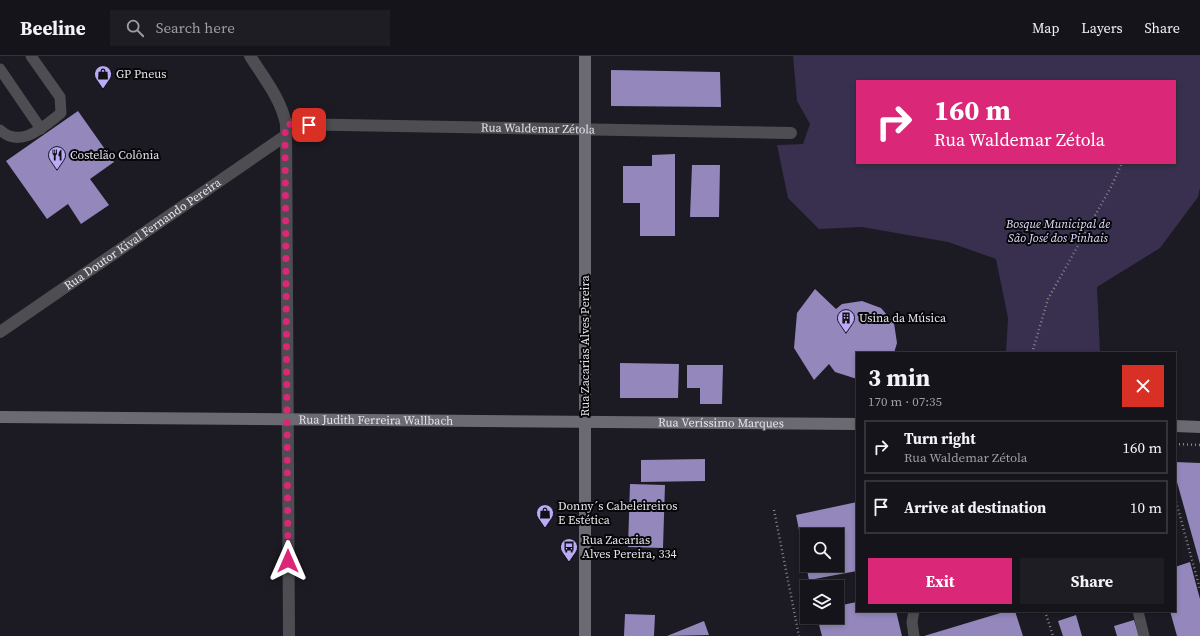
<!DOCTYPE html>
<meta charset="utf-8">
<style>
body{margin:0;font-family:"Source Serif 4",serif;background:#1e1d23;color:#f1f3f6;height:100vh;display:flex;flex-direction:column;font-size:15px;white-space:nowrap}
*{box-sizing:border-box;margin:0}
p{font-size:13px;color:#9d9ea2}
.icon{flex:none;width:22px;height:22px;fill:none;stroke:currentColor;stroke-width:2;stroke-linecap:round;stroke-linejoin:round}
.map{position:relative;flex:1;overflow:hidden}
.drawer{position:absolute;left:856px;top:296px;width:320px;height:260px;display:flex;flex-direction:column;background:#15141a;border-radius:0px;box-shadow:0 2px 6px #0003,0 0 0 1px #343339}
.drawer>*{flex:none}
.hud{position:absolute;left:856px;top:24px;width:320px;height:84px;border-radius:0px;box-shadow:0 2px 6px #0003,0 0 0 1px #343339;background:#db2777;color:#fff;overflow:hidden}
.buttons{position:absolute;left:800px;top:472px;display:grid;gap:8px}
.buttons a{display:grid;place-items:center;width:44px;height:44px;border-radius:0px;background:#15141a;box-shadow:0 2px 6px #0003,0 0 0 1px #343339;font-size:20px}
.pin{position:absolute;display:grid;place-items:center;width:34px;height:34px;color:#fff;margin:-17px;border-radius:8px;box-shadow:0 2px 6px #0006}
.me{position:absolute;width:44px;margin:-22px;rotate:0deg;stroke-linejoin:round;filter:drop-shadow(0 0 3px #0008)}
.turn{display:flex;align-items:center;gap:14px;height:84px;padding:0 12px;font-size:18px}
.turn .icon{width:52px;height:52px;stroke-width:2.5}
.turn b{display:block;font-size:28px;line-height:34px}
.round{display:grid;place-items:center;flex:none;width:42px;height:42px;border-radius:0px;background:#1e1d23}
.summary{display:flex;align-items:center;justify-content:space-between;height:68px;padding:0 12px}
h1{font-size:24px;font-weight:700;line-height:30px}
.cta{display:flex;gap:8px;margin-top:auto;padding:8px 12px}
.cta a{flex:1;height:46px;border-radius:0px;background:#db2777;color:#fff;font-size:16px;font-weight:700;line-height:46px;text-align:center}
.cta a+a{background:#1e1d23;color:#f1f3f6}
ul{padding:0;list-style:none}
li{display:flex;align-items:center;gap:12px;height:54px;margin:0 8px 6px;padding:0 4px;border:2px solid #343339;border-radius:0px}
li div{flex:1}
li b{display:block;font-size:15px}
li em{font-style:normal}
header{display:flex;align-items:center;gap:24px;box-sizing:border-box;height:56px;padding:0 20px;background:#15141a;border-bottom:1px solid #343339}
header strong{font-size:19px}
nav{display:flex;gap:22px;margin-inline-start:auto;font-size:14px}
.search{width:280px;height:36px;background:#1e1d23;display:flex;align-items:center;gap:10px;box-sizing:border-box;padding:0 14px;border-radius:0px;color:#9d9ea2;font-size:15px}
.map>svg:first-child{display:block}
.green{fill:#38304e;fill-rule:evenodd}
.building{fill:#9387bc;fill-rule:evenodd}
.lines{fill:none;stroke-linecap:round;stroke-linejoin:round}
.path{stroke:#86848b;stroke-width:2.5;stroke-dasharray:1 3;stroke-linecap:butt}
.lane{stroke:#4e4d52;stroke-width:11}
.street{stroke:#4e4d52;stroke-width:12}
.secondary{stroke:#6b6971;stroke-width:12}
.route{stroke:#db2777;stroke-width:7;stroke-dasharray:0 12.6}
.labels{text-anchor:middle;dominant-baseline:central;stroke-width:4;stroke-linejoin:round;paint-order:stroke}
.poi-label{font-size:12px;fill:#e5e4ea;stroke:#060609;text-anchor:start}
.street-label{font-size:12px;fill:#e5e4ea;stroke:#060609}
.park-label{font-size:12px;font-style:italic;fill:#e3ddfd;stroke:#060609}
</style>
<header>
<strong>Beeline</strong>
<div class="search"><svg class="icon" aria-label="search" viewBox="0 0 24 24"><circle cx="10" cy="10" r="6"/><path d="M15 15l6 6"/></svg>Search here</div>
<nav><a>Map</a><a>Layers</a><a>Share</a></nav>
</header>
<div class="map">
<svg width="1200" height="580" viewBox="0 0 1200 580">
<rect width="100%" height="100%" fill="#1c1a23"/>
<path class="green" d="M793,0H1200V132L1198,141L1160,192L1097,231L1100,297H1006L1008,262L996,203L948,186L862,171L819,173L788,142L777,89L803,88L810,68L797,45ZM857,25H1175V107H857Z"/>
<path class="building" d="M611,14L720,16L721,51L611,50Z
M78,55L114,106L90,123L109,149L81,168L68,148L47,163L6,105Z
M675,98V180H640V147H623V110H652V99Z
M692,109H720L719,161H690Z
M815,233L836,253L842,248L862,245L881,252L894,267L897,287L894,297H857V323L835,316L829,308L814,324L794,292L797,257Z
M620,307L679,308L678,342H620Z
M687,309H723L722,348H700V332H687Z
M705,403V425L641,426V404Z
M1175,406L1200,407V508L1175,419Z
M630,428L665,429L663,492L628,491Z
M857,446V515L809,524L796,459ZM807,479H837V509H807Z
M1190,506L1200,543V580H1177L1170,555H1175V511Z
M857,546V555H896L902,580H822L817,561H837V550Z
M1007,555H1015L1023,580H924Z
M625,558L655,559L654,580H624Z
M1076,559L1082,580H1063L1058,565Z
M1134,564L1139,580H1117L1114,570Z
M704,565L709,579L667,580Z"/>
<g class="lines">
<path class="path" d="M1032,297L1048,243L1111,131L1122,107
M1175,388L1200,389
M1175,442L1200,533
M774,454L799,580
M1045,555L1053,580"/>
<path class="lane" d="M0,13L41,73
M0,74C21,93 43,71 61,57L60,41L31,0
M914,555L912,566L914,580
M1138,555L1144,580"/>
<g class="street">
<path d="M250,0C264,22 281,43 286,68L289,580"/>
<path id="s1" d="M286,68L791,77"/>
<path id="s2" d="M0,276L285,80"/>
</g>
<g class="secondary">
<path id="s3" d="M0,361L857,368"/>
<path d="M1175,370L1200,371"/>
<path d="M585,580V0"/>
</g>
</g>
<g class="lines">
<path class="route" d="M288,505L285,80L286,68L309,69"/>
</g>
<defs>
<g id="shop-pin" transform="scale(0.9)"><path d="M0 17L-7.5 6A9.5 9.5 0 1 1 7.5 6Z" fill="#bbaaf6" stroke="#060609"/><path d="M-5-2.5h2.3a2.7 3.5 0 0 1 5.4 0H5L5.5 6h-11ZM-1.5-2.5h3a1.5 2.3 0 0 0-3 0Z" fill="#111"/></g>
<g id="restaurant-pin" transform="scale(0.9)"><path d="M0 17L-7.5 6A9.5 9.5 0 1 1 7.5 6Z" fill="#bbaaf6" stroke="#060609"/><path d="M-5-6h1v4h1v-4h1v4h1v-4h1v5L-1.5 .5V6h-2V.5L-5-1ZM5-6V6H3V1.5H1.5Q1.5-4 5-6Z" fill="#111"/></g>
<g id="building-pin" transform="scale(0.9)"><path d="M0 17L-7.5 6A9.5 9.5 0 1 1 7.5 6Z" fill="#bbaaf6" stroke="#060609"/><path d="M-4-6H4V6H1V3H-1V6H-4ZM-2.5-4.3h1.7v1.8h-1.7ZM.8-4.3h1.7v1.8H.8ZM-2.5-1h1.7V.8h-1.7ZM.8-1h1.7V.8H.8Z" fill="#111"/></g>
<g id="bus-pin" transform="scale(0.9)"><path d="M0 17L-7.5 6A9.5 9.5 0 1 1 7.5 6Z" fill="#bbaaf6" stroke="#060609"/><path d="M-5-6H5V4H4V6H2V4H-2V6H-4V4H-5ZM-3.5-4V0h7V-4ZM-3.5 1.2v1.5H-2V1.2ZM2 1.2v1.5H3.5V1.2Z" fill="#111"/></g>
</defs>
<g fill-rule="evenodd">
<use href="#shop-pin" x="103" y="18"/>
<use href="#restaurant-pin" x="57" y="99"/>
<use href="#building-pin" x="846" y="262"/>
<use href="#shop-pin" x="545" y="457"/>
<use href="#bus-pin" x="569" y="491"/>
</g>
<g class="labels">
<g class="poi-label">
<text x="116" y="18">GP Pneus</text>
<text x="70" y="99">Costelão Colônia</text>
<text x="859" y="262">Usina da Música</text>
<text x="558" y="450">Donny´s Cabeleireiros<tspan x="558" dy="14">E Estética</tspan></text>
<text x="582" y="484">Rua Zacarias<tspan x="582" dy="14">Alves Pereira, 334</tspan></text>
</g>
<g class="street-label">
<text stroke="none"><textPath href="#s1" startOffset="252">Rua Waldemar Zétola</textPath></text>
<text stroke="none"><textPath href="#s2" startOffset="173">Rua Doutor Kival Fernando Pereira</textPath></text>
<text transform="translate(585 290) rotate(-90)">Rua Zacarias Alves Pereira</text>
<text stroke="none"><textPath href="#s3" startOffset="376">Rua Judith Ferreira Wallbach</textPath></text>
<text stroke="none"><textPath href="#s3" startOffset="721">Rua Veríssimo Marques</textPath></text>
</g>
<g class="park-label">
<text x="1058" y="168">Bosque Municipal de<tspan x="1058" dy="14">São José dos Pinhais</tspan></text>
</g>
</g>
</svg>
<div class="buttons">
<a><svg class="icon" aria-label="search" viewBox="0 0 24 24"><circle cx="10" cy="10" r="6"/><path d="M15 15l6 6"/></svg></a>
<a><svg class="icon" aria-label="layers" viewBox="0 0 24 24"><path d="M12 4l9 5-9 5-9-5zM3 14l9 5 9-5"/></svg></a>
</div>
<div class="pin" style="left:309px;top:69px;background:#d93025"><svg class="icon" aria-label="arrive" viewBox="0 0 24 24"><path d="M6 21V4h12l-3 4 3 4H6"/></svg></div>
<svg class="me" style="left:288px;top:505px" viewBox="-20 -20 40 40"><path d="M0-17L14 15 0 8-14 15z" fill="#db2777" stroke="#fff" stroke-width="4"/></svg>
<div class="hud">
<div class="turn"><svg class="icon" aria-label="right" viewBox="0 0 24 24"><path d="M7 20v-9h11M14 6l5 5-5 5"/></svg><div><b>160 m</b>Rua Waldemar Zétola</div></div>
</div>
<section class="drawer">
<div class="summary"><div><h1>3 min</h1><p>170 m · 07:35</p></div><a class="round" style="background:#d93025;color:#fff"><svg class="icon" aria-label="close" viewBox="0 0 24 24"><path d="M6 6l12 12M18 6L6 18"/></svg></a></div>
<ul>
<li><svg class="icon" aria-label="right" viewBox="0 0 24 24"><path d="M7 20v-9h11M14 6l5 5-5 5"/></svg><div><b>Turn right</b><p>Rua Waldemar Zétola</p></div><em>160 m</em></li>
<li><svg class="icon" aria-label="arrive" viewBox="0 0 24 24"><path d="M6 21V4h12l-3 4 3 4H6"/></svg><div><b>Arrive at destination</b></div><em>10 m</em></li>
</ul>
<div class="cta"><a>Exit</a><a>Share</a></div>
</section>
</div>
